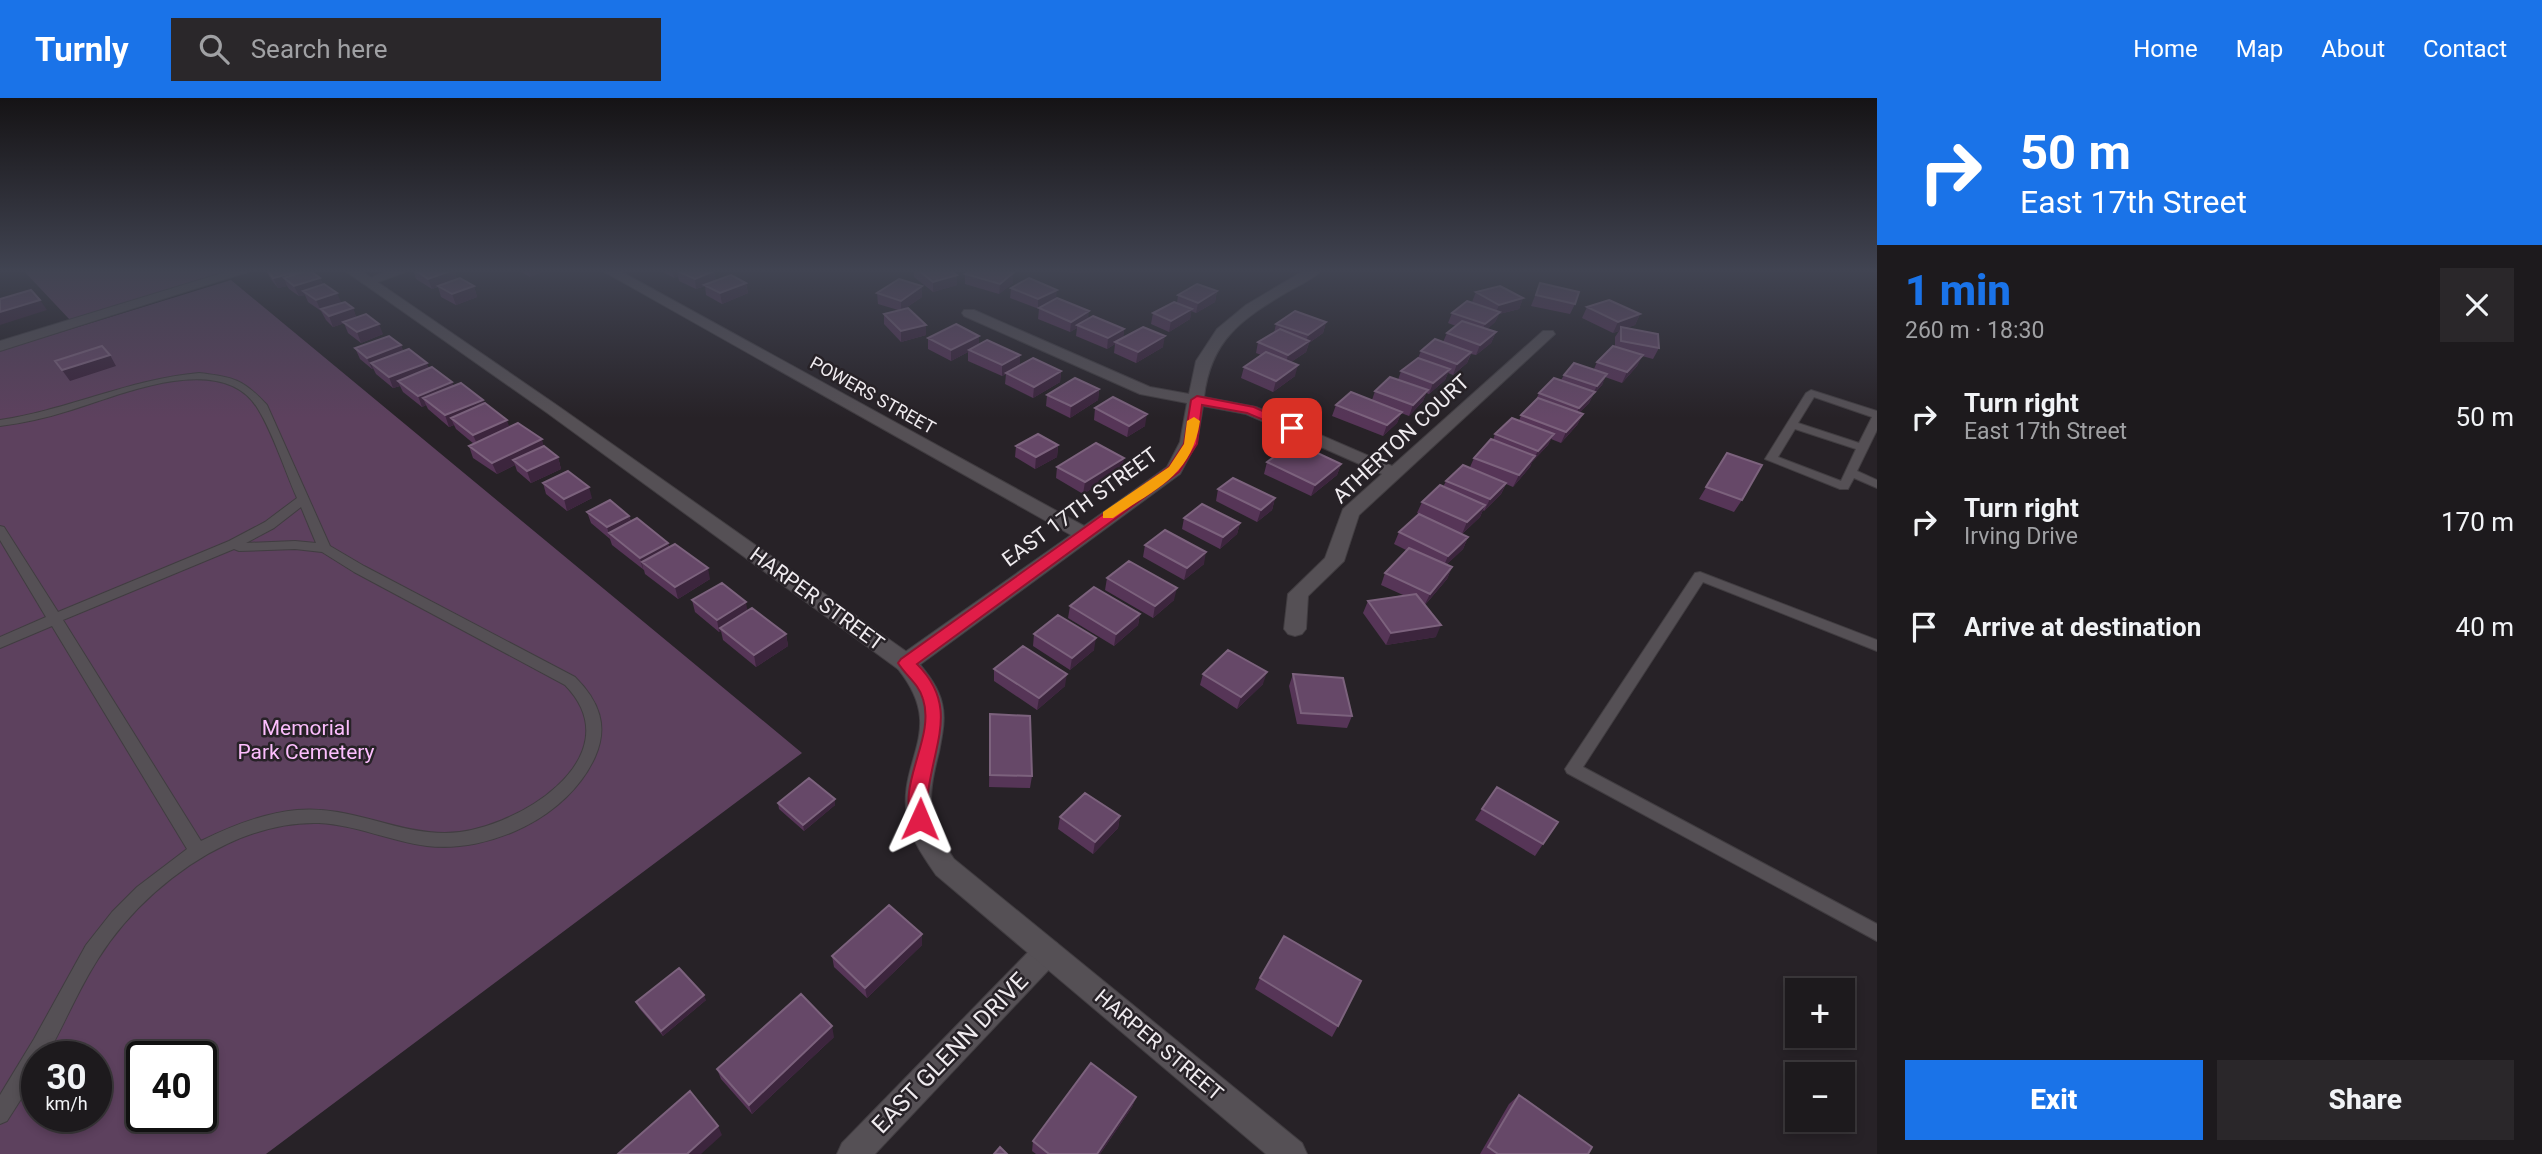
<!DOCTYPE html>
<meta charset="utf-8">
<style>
body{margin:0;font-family:Roboto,sans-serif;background:#2a272a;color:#f1f3f6;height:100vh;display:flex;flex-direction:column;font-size:26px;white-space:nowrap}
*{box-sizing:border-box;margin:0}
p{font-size:23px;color:#a0a1a4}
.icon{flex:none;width:38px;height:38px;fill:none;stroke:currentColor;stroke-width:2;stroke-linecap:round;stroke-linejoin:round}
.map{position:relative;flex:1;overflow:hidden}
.sheet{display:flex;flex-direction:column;background:#1d1a1d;width:665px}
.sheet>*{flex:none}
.guide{background:#1a73e8;color:#fff;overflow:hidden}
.buttons{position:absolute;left:1785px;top:880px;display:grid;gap:14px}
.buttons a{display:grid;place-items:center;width:70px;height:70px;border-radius:0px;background:#1d1a1d;box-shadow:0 4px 10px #0003,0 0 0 2px #3b383b;font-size:35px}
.speed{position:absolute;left:21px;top:943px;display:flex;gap:14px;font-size:35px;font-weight:700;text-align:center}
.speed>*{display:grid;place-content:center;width:91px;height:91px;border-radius:50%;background:#1d1a1d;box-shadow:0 4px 10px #0003,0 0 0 2px #3b383b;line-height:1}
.speed small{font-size:18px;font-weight:400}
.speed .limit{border:4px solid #111;border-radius:10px;background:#fff;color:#111}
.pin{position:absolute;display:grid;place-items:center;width:60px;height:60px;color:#fff;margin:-30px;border-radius:14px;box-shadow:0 4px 10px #0006}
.me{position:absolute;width:77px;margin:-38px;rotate:1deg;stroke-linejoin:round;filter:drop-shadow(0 0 5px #0008)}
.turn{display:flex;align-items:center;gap:24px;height:147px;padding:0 28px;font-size:32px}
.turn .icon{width:91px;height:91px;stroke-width:2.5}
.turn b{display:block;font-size:49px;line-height:60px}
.round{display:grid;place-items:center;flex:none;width:74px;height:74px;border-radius:0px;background:#2a272a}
.headline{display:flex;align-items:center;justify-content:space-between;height:119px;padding:0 28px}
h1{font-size:42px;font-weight:800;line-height:52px;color:#1a73e8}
.primary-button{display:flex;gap:14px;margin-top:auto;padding:14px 28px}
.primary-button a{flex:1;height:80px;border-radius:0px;background:#1a73e8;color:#fff;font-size:28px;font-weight:800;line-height:80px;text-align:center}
.primary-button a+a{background:#2a272a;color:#f1f3f6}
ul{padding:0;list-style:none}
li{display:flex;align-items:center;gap:21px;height:105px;padding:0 28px}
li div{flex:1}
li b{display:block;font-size:26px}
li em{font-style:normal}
header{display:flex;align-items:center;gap:42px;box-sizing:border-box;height:98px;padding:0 35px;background:#1a73e8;color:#fff}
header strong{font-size:33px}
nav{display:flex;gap:38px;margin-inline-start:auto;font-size:24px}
.search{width:490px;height:63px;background:#2a272a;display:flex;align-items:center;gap:18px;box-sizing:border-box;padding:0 24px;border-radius:0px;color:#a0a1a4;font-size:26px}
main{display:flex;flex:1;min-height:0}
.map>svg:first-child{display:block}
.green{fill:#5d415e;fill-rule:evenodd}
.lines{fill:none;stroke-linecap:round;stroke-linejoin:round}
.service-casing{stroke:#413d41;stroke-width:2}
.minor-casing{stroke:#413d41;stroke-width:2}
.tertiary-casing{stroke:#413d41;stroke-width:2}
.secondary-casing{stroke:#413d41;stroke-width:2}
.service{fill:#555055;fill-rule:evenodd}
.minor{fill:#555055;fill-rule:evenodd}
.tertiary{fill:#555055;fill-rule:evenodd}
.secondary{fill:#555055;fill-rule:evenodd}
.wall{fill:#563557}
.shaded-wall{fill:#3c253d}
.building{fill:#664868;stroke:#7c627d;stroke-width:2}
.route{fill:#e11d48;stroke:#92132f;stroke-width:2}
.slow{fill:#f59e0b}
.labels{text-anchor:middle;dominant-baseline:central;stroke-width:5;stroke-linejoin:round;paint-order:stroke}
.far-street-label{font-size:18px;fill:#efebef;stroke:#272227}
.street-label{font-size:21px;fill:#efebef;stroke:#272227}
.park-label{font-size:21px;fill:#fcbefd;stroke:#272227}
.near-street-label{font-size:24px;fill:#efebef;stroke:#272227}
</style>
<header>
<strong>Turnly</strong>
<div class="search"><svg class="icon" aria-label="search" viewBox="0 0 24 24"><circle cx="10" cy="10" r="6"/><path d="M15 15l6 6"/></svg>Search here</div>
<nav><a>Home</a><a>Map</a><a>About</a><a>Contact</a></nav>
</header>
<main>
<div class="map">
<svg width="1877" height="1056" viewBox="0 0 1877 1056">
<rect width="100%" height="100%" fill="#272227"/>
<path class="green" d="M23,172H234L70,222Z
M231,182L802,655L266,1056H0V253ZM37,959H96V1018H37ZM142,959H201V1018H142Z"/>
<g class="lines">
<g class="service-casing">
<path id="service" d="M199,275C233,279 243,281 267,307L330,448L364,468L575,579C599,603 609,628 595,659C568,719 490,755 427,748C390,743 356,727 319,725C287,724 255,733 227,746C176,770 128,813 98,861C78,892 64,927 46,959H37V976L7,1023L0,1026V997L34,941L86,847L112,814L137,789L187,751L52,528L0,550V539L46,519L0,442V428L4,429L58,514L229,443L265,424L297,400C285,373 273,335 258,311C222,251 119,298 68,313C46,320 23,325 0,328V322C68,312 130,281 199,275ZM301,409L316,445L295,443L246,445L274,430ZM234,451L239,453L295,451L322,454L354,474L565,587C636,660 512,735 445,735C395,735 349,707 297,712C264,715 231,728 201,743L63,522Z
M1811,292L1877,313V332L1857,373L1877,382V390L1854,380L1848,391H1840L1765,361L1806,295ZM1814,299L1872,319L1859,345L1798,325ZM1795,331L1856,351L1841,383L1778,359Z
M1700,474L1877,542V553L1703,484L1583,669L1877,826V843L1567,675L1565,671L1695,475Z"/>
</g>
<g class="minor-casing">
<path id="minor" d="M389,172H410L368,188L361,184Z
M601,172H618L1084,428L1167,369L1180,344L1187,305L1140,296L964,218L962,215L964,212H974L1150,289L1189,296L1196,263L1217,231L1246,207L1305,172H1322C1313,181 1300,187 1289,193C1242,221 1211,241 1204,299L1256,309L1392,368L1543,233H1553L1555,236L1359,417L1344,463L1308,498L1306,531L1302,536L1295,538L1288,536L1284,531L1288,496L1325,460L1343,411L1382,376L1246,316L1203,308L1197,344L1180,376L914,571L906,573L898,571L895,565L898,559L1071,437Z
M1047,841L1057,845L1061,854L1057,863L875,1056H837L842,1045L1037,845Z"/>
</g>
<g class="tertiary-casing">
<path id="tertiary" d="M344,172H360L558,308L914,559C925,573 938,587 942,605C946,621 942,638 939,654C927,701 926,720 954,761L1302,1045L1307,1056H1266L936,777C925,761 913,744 908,725C894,661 949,635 898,571L546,314Z"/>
</g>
<g class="secondary-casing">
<path id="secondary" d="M232,172H254L0,253V243Z"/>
</g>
<use href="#service" class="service"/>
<use href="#minor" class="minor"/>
<use href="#tertiary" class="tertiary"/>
<use href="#secondary" class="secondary"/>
</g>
<path class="wall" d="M266,172L302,175L320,180L323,186L341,205L353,210L356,219L383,236L361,245L348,235L344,225L333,229L326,222L321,213L308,204L305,197L299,198L289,191L287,188L278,190L270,180Z
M413,172H454L457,181L474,188L477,199L456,207L441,199L438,189L432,191L416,181Z
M518,172H548L530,179Z
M660,172H712L714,173L716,183L746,185L748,195L722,206L706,197L705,188L696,191L679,183L678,178L674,180Z
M914,172H950L957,177V187L933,194L914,179Z
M1070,172H1103V174L1070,175Z
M965,176L1013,185L999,196L965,186Z
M1540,185L1575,206L1570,216L1531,208Z
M922,188V199L904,211L926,237L901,244L884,226V216L898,212L878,206L877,195Z
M1011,190L1056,201L1088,221L1124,231L1123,240L1163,249L1136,265L1114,255L1115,246L1107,251L1076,238L1077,230L1070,234L1038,221L1039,211L1010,200Z
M1217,193L1215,204L1196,215L1191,213L1190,221L1169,234L1151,226L1153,215L1177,205L1178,197Z
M1476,194L1523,200L1519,211L1499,216L1495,224L1487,231L1496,234L1491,245L1476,257L1471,256L1467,265L1453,277L1448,275L1445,282L1429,296L1426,295L1423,303L1409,318L1401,315L1397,325L1383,338L1332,318L1336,307L1372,302L1375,293L1398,282L1401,273L1418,260L1421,253L1443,244L1447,235L1456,228L1448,225L1452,215L1472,204Z
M1587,209L1640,216L1635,227L1626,230L1659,250L1653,261L1642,258L1637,268L1622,285L1605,279L1602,287L1593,297L1589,305L1579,315L1583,316L1577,327L1561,345L1551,341L1548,347L1532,364L1530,369L1513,389L1506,386L1501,396L1484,413L1483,412L1480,419L1462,436L1417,415L1422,404L1443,389L1446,383L1470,369L1474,360L1493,342L1495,336L1519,323L1521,317L1535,304L1539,295L1561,282L1564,277L1594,271L1597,264L1615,248V239L1619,233L1613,235L1582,220Z
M1326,224L1323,235L1309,245L1306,254L1291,264L1295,278L1273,294L1241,280L1244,269L1261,257L1256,255L1258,244L1274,235L1276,226Z
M979,238V246L1020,257V267L1061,273L1060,284L1033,300L1005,286L1006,276L1002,278L968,263V254L951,263L928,251V240Z
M401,247L403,253L452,284L453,288L483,302L484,306L510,329L544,348L558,359L561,371L531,385L517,373L515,367L497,376L473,360L469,348L474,346L456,331L454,327L449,329L428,311L426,307L422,309L403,294L400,288L393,290L376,276L373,270L372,271L360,261L355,250Z
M1099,291L1098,302L1070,320L1046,308L1047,297Z
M1095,310L1145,328L1127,339L1094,322Z
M1058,347L1057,359L1035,371L1015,359L1016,348Z
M1727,355L1742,402L1734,414L1699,401Z
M1267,364L1341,366L1337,377L1311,398L1264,376Z
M1057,369L1122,372L1083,396L1056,380Z
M543,385L592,400L567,413L546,396Z
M1218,391L1275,400L1272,412L1257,424L1216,403Z
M587,414L629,418L631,423L668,445L669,449L710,481L678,501L645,476L644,472L612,447L610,441L591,425Z
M1184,420L1240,425L1237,436L1220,451L1182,431Z
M1399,434L1468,439L1463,451L1446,467L1452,469L1447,481L1425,507L1436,539L1386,547L1363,515L1368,503L1403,497L1381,487L1385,475L1406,452L1394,446Z
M1145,447L1204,466L1184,482L1143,459Z
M1107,480L1174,502L1153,520L1105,492Z
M692,502L747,513L786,536L788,548L756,569L723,542L721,533L719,534L695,514Z
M1070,508L1140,516L1138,527L1114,548L1068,520Z
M1034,536L1094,552L1070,572L1033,548Z
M994,571L1065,588L1037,612L994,583Z
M1203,576L1263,586L1237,611L1200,587Z
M1293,576L1352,618L1347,630L1297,626L1289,588Z
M990,628L1032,678L1030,690L989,689Z
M778,705L835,707L804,733L779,711Z
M1482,711L1543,746L1535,758L1475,722Z
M1120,718L1118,730L1093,756L1058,731L1060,719Z
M922,847L867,900L834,869L832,858Z
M1260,880L1338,928L1332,939L1255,891Z
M706,902L663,938L639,910L636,904Z
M834,939L752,1016L721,981L717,971Z
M1519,997L1588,1056H1480L1509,1006Z
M1136,999L1132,1009L1100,1056H1036L1032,1053L1033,1043Z"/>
<path class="shaded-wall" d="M454,172L457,182L432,191L428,181Z
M528,172H548L530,179Z
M672,172H693L677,173L678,178L674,180Z
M301,173L306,183L284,180L287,188L278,190L273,180Z
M714,173L716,183L696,191L695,181Z
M1013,175V185L999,196L1000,186Z
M957,177V187L933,194V184Z
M320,180L324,190L303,193L305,197L299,198L294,188Z
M746,185L748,195L722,206L720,195Z
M474,188L477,199L456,207L452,196Z
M922,188V199L901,213V203Z
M1057,192L1056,202L1039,210L1038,212V201Z
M1217,193L1215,204L1196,215L1198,205Z
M337,195L342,206L321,213L316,202Z
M1523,200L1519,211L1499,216L1495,224L1481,237L1485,226L1495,217L1499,207Z
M40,202L47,212L0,227V214Z
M353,210L357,221L333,229L329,218Z
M1192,211L1190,221L1169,234L1171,223Z
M1089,213L1088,224L1077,227V230L1070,234L1071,224Z
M1640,216L1635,227L1621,232V229L1619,233L1613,235L1618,224Z
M1326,224L1323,235L1309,245L1306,254L1285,268L1288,257L1306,245L1308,237Z
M379,226L383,236L361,245L357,234Z
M926,227V237L901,244V233Z
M1124,231L1123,241L1115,244V246L1107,251L1108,240Z
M1496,234L1491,245L1476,257L1480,247Z
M979,238V248L969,252L968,254L951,263V252Z
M1165,238L1163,249L1136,265L1138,254Z
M401,247L405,258L371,265L373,270L372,271L367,260Z
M1471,254L1467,265L1453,277L1457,266Z
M110,257L116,268L70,283L62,272Z
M1020,257V268L1002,278V267Z
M1643,257L1637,268L1622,285L1627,274Z
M427,265L431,276L398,283L400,288L393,290L389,279Z
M1298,267L1295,278L1273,294L1276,283Z
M1450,271L1445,282L1429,296L1433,285Z
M1061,273L1060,284L1033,300L1034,289Z
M1607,276L1602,287L1593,297L1589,305L1574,321L1579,310L1593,295L1597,288Z
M452,284L456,295L423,300L426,307L422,309L418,298Z
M1099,291L1098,302L1070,320L1071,308Z
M1428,292L1423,303L1409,318L1413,307Z
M483,302L487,313L451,320L454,327L449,329L445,317Z
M1402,314L1397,325L1383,338L1387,327Z
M1147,316L1145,328L1127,339L1129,328Z
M1583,316L1577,327L1561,345L1566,334Z
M507,322L511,334L478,348L473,337Z
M1554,336L1548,347L1532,364L1538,353Z
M542,341L545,353L513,362L515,367L497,376L492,365Z
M1058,347L1057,359L1035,371L1036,359Z
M1535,358L1530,369L1513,389L1519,377Z
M558,359L561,371L531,385L527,373Z
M1124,360L1122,372L1083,396L1085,384Z
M1341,366L1337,377L1311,398L1315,387Z
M1506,385L1501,396L1484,413L1490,401Z
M589,389L592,400L567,413L564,401Z
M1275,400L1272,412L1257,424L1261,412Z
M1485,407L1480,419L1462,436L1467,424Z
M629,418L632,429L609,435L610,441L607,429Z
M1240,425L1237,436L1220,451L1223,439Z
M1468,439L1463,451L1443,470L1448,458Z
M668,445L671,457L642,464L643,472L640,460Z
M1206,454L1204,466L1184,482L1187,470Z
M1452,469L1447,481L1424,508L1430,496Z
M708,470L710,481L678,501L675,489Z
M1177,490L1174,502L1153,520L1155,508Z
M746,504L748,516L720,530L721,533L719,534L717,522Z
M1140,516L1138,527L1114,548L1116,536Z
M1441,527L1436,539L1386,547L1391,535Z
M786,536L788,548L756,569L754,557Z
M1096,540L1094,552L1070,572L1072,560Z
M1267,574L1263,586L1237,611L1241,599Z
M1067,576L1065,588L1037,612L1039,600Z
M835,701V707L804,733L803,727Z
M1120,718L1118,730L1093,756L1095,744Z
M922,836V847L867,900L865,890Z
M704,897L706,902L663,938L661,933Z
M832,928L834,939L752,1016L749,1007Z
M1136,999L1132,1009L1100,1056H1097Z
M718,1028L722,1037L701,1056H687Z"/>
<path class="building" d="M267,172H301V173L273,180Z
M309,172L320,180L294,188L284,180Z
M415,172H453L428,181Z
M678,172H712L714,173L695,181L677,173Z
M918,172H950L957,177L933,184Z
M971,172H1003L1013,175L1000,186L965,176Z
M731,177L746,185L720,195L704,187Z
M460,180L474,188L452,196L438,188Z
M1029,180L1057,192L1038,201L1011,190Z
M899,181L922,188L901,203L877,195Z
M1540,185L1579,194L1575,206L1536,197Z
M324,186L337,195L316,202L303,193Z
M1197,186L1217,193L1198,205L1178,197Z
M1500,188L1523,200L1499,207L1476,194Z
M31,192L40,202L0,214V201Z
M1057,200L1089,213L1071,224L1039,210Z
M1609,202L1640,216L1618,224L1587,209Z
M1467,203L1500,214L1485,226L1452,215Z
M345,204L353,210L329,218L321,211Z
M1174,204L1192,211L1171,223L1153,215Z
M908,210L926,227L901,233L884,216Z
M1295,213L1326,224L1308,237L1276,226Z
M366,216L379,226L357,234L343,224Z
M1093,218L1124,231L1108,240L1077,227Z
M1462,223L1496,234L1480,247L1447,235Z
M956,226L979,238L951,252L928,240Z
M1143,229L1165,238L1138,254L1115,244Z
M1621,229L1658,236L1659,250L1621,243Z
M1280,231L1309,243L1288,257L1258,244Z
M389,238L401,247L367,260L355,250Z
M1435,241L1471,254L1457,266L1421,253Z
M987,242L1020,257L1002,267L969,252Z
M102,248L110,257L62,272L55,263Z
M1613,248L1643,257L1627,274L1597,264Z
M409,251L427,265L389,279L371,265Z
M1266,254L1298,267L1276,283L1244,269Z
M1033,260L1061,273L1034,289L1006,275Z
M1418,260L1450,271L1433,285L1401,273Z
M1574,265L1607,276L1597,288L1564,277Z
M432,269L452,284L418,298L398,283Z
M1390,279L1428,292L1413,307L1375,293Z
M1075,280L1099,291L1071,308L1047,297Z
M1554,280L1595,294L1579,310L1539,295Z
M461,285L483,302L445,317L423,300Z
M1351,294L1402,314L1387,327L1336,307Z
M1113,299L1147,316L1129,328L1095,310Z
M1538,300L1583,316L1566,334L1521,317Z
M485,305L507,322L473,337L451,320Z
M1512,320L1554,336L1538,353L1495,336Z
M518,325L542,341L492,365L469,348Z
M1038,336L1058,347L1036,359L1016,348Z
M1491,341L1535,358L1519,377L1474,360Z
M1294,344L1341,366L1315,387L1267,364Z
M1096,345L1124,360L1085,384L1057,369Z
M544,348L558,359L527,373L513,362Z
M1727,355L1762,367L1742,402L1706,389Z
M1463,367L1506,385L1490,401L1446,383Z
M568,373L589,389L564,401L543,385Z
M1233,380L1275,400L1261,412L1218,391Z
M1440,387L1485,407L1467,424L1422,404Z
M610,402L629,418L607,429L587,414Z
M1202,406L1240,425L1223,439L1184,420Z
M1419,416L1468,439L1448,458L1399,434Z
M637,420L668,445L640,460L609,435Z
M1165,432L1206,454L1187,470L1145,447Z
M675,446L708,470L675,489L642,464Z
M1409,450L1452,469L1430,496L1385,475Z
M1129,463L1177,490L1155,508L1107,480Z
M722,485L746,504L717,522L692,502Z
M1094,489L1140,516L1116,536L1070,508Z
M1416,496L1441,527L1391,535L1368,503Z
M752,510L786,536L754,557L720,530Z
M1058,517L1096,540L1072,560L1034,536Z
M1023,548L1067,576L1039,600L994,571Z
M1228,552L1267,574L1241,599L1203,576Z
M1293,576L1343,580L1352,618L1301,615Z
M990,616L1030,618L1032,678L990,677Z
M809,680L835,701L803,727L778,705Z
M1497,689L1558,724L1543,746L1482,711Z
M1085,695L1120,718L1095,744L1060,719Z
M889,807L922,836L865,890L832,858Z
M1284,838L1361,883L1338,928L1260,880Z
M679,870L704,897L661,933L636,904Z
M801,896L832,928L749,1007L717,971Z
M1091,965L1136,999L1097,1056H1049L1033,1043Z
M690,993L718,1028L687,1056H618Z
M1519,997L1592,1049L1588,1056H1498L1488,1049Z
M1000,1049L1007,1056H994Z"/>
<linearGradient id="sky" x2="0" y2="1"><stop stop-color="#151315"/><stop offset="0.54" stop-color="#414452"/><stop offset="1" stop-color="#414452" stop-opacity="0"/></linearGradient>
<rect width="1877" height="320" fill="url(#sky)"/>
<path class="route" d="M1197,298L1254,309L1299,330L1292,334L1247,315L1202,307L1197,346L1179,374L917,566C959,608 934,645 928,695C927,706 932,717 927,727L920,729L914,727C894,688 936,641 923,601C919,586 906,578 898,565L901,561L1169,369L1184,346L1191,302Z"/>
<path class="slow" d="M1194,319L1200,323C1192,378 1155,391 1113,420H1103V414L1169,369L1184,346L1187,323Z"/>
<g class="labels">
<g class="far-street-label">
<text transform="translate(873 297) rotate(29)">POWERS STREET</text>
</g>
<g class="street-label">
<text transform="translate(1401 341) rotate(-43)">ATHERTON COURT</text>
<text transform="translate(1080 409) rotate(-36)">EAST 17TH STREET</text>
<text transform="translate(817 501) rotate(36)">HARPER STREET</text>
<text transform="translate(1159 947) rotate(40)">HARPER STREET</text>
</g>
<g class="park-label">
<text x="306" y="630">Memorial<tspan x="306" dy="24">Park Cemetery</tspan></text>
</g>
<g class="near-street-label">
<text transform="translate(950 955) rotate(-46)">EAST GLENN DRIVE</text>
</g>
</g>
</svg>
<div class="buttons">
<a>+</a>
<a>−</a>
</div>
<div class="speed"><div>30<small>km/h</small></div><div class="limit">40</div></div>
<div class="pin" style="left:1292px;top:330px;background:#d93025"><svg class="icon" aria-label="arrive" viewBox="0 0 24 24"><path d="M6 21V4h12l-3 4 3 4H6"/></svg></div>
<svg class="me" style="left:920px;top:721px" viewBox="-20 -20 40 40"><path d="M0-17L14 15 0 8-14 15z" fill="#e11d48" stroke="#fff" stroke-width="4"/></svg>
</div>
<section class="sheet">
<div class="guide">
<div class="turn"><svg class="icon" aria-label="right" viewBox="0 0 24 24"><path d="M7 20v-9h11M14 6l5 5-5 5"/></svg><div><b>50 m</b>East 17th Street</div></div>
</div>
<div class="headline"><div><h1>1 min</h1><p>260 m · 18:30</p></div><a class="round"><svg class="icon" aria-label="close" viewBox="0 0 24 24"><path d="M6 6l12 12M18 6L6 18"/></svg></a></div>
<ul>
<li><svg class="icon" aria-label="right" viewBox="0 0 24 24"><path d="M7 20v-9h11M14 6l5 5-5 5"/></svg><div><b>Turn right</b><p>East 17th Street</p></div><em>50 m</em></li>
<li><svg class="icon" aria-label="right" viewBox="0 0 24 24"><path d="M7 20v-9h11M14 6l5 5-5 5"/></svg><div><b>Turn right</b><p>Irving Drive</p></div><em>170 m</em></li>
<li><svg class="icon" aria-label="arrive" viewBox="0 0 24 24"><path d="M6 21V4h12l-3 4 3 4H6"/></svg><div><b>Arrive at destination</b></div><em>40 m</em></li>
</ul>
<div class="primary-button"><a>Exit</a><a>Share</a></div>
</section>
</main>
